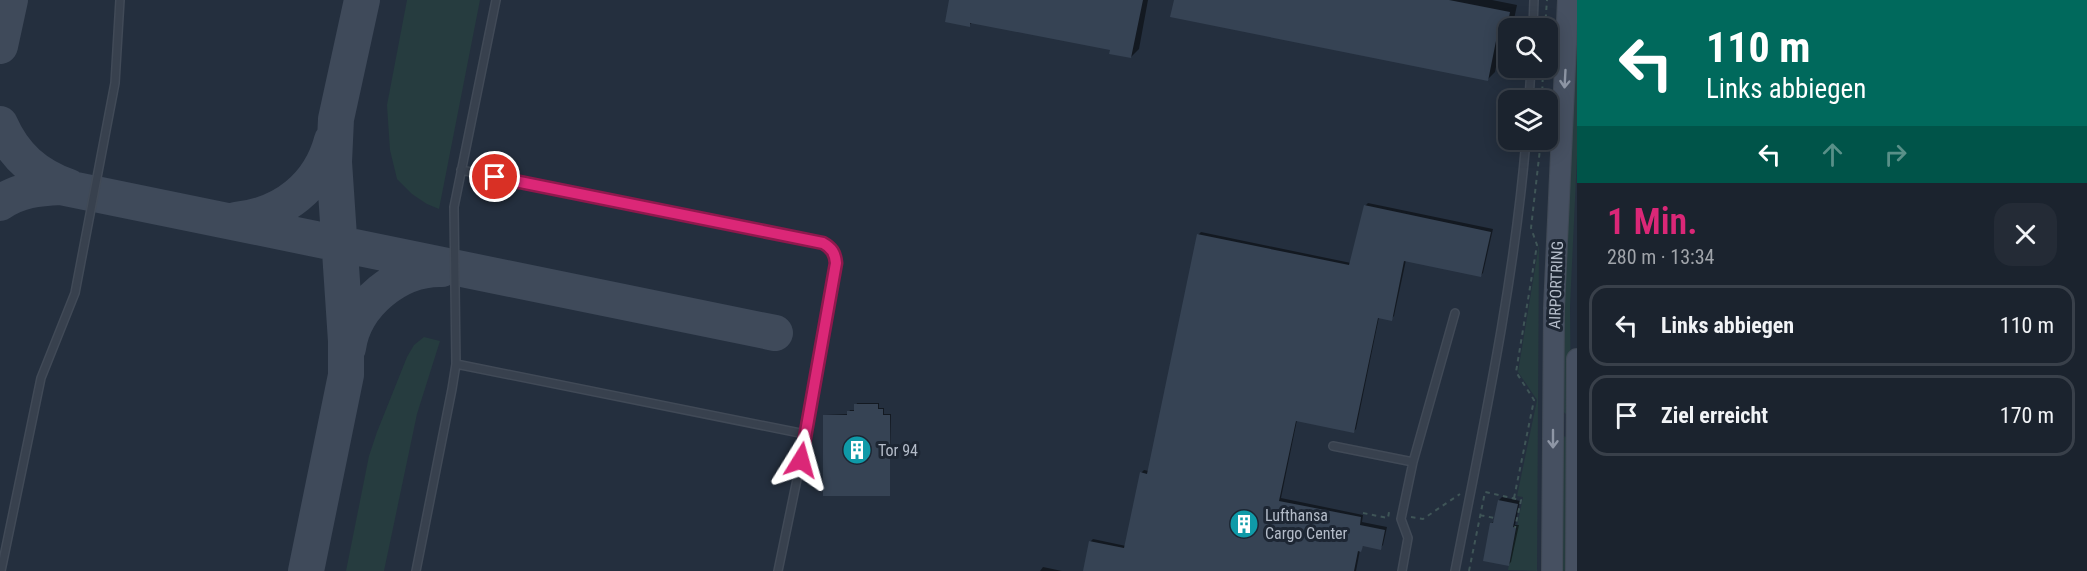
<!DOCTYPE html>
<html lang="de">
<meta charset="utf-8">
<style>
body{margin:0;font-family:"Roboto Condensed",sans-serif;background:#242b36;color:#f1f3f6;height:100vh;display:flex;flex-direction:column;font-size:22px;white-space:nowrap}
*{box-sizing:border-box;margin:0}
p{font-size:20px;color:#a0a4aa}
.icon{flex:none;width:33px;height:33px;fill:none;stroke:currentColor;stroke-width:2;stroke-linecap:round;stroke-linejoin:round}
.map{position:relative;flex:1;overflow:hidden}
.panel{display:flex;flex-direction:column;background:#1b232e;width:510px}
.panel>*{flex:none}
.hud{background:#00695c;color:#fff;overflow:hidden}
.tools{position:absolute;left:1498px;top:18px;display:grid;gap:12px}
.tools a{display:grid;place-items:center;width:60px;height:60px;border-radius:12px;background:#1b232e;box-shadow:0 3px 15px #0003,0 0 0 2px #39404a;font-size:30px}
.pin{position:absolute;display:grid;place-items:center;width:51px;height:51px;color:#fff;margin:-26px;border:3px solid #fff;border-radius:50%;box-shadow:0 2px 6px #0007}
.me{position:absolute;width:66px;margin:-33px;rotate:8deg;stroke-linejoin:round;filter:drop-shadow(0 0 4px #0008)}
.turn{display:flex;align-items:center;gap:21px;height:126px;padding:0 30px;font-size:27px}
.turn .icon{width:78px;height:78px;stroke-width:2.5}
.turn b{display:block;font-size:42px;line-height:51px}
.lanes{display:flex;align-items:center;height:57px;padding:0 30px;background:#0003;justify-content:center;gap:30px;direction:ltr}
.lanes .off{opacity:.35}
.round{display:grid;place-items:center;flex:none;width:63px;height:63px;border-radius:18px;background:#242b36}
.head{display:flex;align-items:center;justify-content:space-between;height:102px;padding:0 30px}
h1{font-size:36px;font-weight:600;line-height:45px;color:#db2777}
ul{padding:0;list-style:none}
li{display:flex;align-items:center;gap:18px;height:81px;margin:0 12px 9px;padding:0 18px;border:3px solid #39404a;border-radius:18px}
li div{flex:1}
li b{display:block;font-size:22px}
li em{font-style:normal}
main{display:flex;flex:1;min-height:0}
.map>svg:first-child{display:block}
.green{fill:#263c3f}
.shadow{fill:#0007}
.lines{fill:none;stroke-linecap:round;stroke-linejoin:round}
.taxiway{stroke:#3f4a5a;stroke-width:36}
.building{fill:#364354}
.lane-casing{stroke:#414a57;stroke-width:10}
.secondary-casing{stroke:#414a57;stroke-width:22}
.path{stroke:#3f5557;stroke-width:2;stroke-dasharray:4.5 4.5;stroke-linecap:butt}
.lane{stroke:#38414e;stroke-width:7}
.secondary{stroke:#465061;stroke-width:20}
.oneway{stroke:#8e96a5}
.route-casing{stroke:#8e194d;stroke-width:15}
.route{stroke:#db2777;stroke-width:10}
.labels{text-anchor:middle;dominant-baseline:central;stroke-width:6;stroke-linejoin:round;paint-order:stroke}
.street-label{font-size:16px;fill:#b4bcc9;stroke:#1d2633}
.poi-label{font-size:16px;fill:#b4bcc9;stroke:#1d2633;text-anchor:start}
</style>
<main>
<div class="map">
<svg width="1577" height="571" viewBox="0 0 1577 571">
<rect width="100%" height="100%" fill="#242f3e"/>
<path class="green" d="M407,0H480L439,209L427,204L412,194L397,179L390,150L387,105Z
M1577,0V156L1570,307L1571,411L1566,414L1561,410L1564,235Z
M1539,244L1537,571L1508,570L1523,497L1517,496L1537,400L1518,372Z
M424,337L440,341L417,414L384,571H346L369,456L377,432L407,357L414,345Z
M1563,436L1570,438V571H1560Z"/>
<path class="shadow" d="M951,0H1148L1139,49L1131,57L1111,49L973,22L969,25Z
M1175,0H1492L1517,5L1513,24L1503,31L1495,72L1488,79Z
M1368,203L1493,229L1483,273L1480,276L1406,260L1394,316L1391,319L1379,317L1356,429L1353,432L1297,420L1281,498L1363,515L1362,522L1387,527L1383,545L1380,548L1364,545L1360,550L1356,571H1084L1090,542L1093,539L1126,546L1141,473L1144,470L1149,471L1198,235L1201,232L1351,263L1365,206Z
M857,403H879V408H884V414H891L889,495L825,415L848,414L850,410H855Z
M1502,497L1520,501L1515,525H1519L1511,562L1508,565L1492,523L1495,520L1499,500Z
M1043,567L1062,571H1040Z"/>
<g class="lines">
<path class="taxiway" d="M0,46L10,0
M0,124C14,156 36,175 69,187
M0,203C19,190 38,188 61,187L775,333
M236,220C283,215 320,186 332,140
M348,348C354,304 398,268 442,269
M306,571L346,375V341L334,162L336,119L362,0"/>
</g>
<path class="building" d="M949,0H1143L1131,58L1109,54L1110,50L970,23V27L945,22Z
M1174,0H1449L1510,12L1506,33L1498,31L1488,81L1170,17Z
M1364,205L1491,232L1481,277L1404,261L1392,321L1378,318L1354,433L1296,421L1279,501L1361,517L1360,525L1385,530L1381,550L1363,546L1361,552L1358,551L1354,571H1083L1089,541L1124,548L1140,472L1147,474L1197,234L1349,265Z
M854,404H878V409H883V415H890V496H823V415H847V411H854Z
M1498,500L1518,504L1513,527L1516,528L1509,566L1483,561L1490,523H1493Z"/>
<g class="lines">
<g class="lane-casing">
<path id="lane" d="M1533,28L1534,0
M1529,100L1531,68
M461,170L823,243C832,248 835,253 836,263L801,460L778,571
M456,364L805,434
M1333,446L1413,462L1455,313
M1,571L41,378L75,293L115,83L120,0
M416,571L452,389L456,364L454,207L496,0
M1402,571L1408,538L1401,519L1413,462
M1455,571C1483,428 1514,285 1526,140"/>
</g>
<g class="secondary-casing">
<path id="secondary" d="M1552,571L1554,308L1568,0
M1576,571L1577,359"/>
</g>
<path class="path" d="M1545,28L1547,0
M1542,100L1543,68
M1514,498L1534,400L1516,372L1537,245L1531,228L1541,140
M1363,513L1388,518L1389,512L1393,513
M1480,515L1494,518
M1411,517L1423,519L1460,494
M1469,571L1485,492L1521,500L1515,528"/>
<use href="#lane" class="lane"/>
<use href="#secondary" class="secondary"/>
</g>
<defs><path id="oneway-shaft" d="M-6 0H5M1.5-3L5.5 0L1.5 3" fill="none" stroke-width="1.6" stroke-linecap="round" stroke-linejoin="round" transform="scale(1.5)"/></defs>
<g class="oneway">
<use href="#oneway-shaft" transform="translate(1565 79) rotate(93)"/>
<use href="#oneway-shaft" transform="translate(1553 439) rotate(90)"/>
</g>
<g class="lines">
<g class="route-casing">
<path id="route" d="M495,177L823,243C832,248 835,253 836,263L801,460"/>
</g>
<use href="#route" class="route"/>
</g>
<defs>
<g id="building-disc" transform="scale(1.5)"><circle r="9.5" fill="#0f9aa8" stroke="#1d2633"/><path d="M-4-6H4V6H1V3H-1V6H-4ZM-2.5-4.3h1.7v1.8h-1.7ZM.8-4.3h1.7v1.8H.8ZM-2.5-1h1.7V.8h-1.7ZM.8-1h1.7V.8H.8Z" fill="#fff"/></g>
</defs>
<g fill-rule="evenodd">
<use href="#building-disc" x="857" y="450"/>
<use href="#building-disc" x="1244" y="524"/>
</g>
<g class="labels">
<g class="street-label">
<text transform="translate(1556 285) rotate(-88)">AIRPORTRING</text>
</g>
<g class="poi-label">
<text x="878" y="450">Tor 94</text>
<text x="1265" y="515">Lufthansa<tspan x="1265" dy="18">Cargo Center</tspan></text>
</g>
</g>
</svg>
<div class="tools">
<a><svg class="icon" aria-label="search" viewBox="0 0 24 24"><circle cx="10" cy="10" r="6"/><path d="M15 15l6 6"/></svg></a>
<a><svg class="icon" aria-label="layers" viewBox="0 0 24 24"><path d="M12 4l9 5-9 5-9-5zM3 14l9 5 9-5"/></svg></a>
</div>
<div class="pin" style="left:495px;top:177px;background:#d93025"><svg class="icon" aria-label="arrive" viewBox="0 0 24 24"><path d="M6 21V4h12l-3 4 3 4H6"/></svg></div>
<svg class="me" style="left:801px;top:460px" viewBox="-20 -20 40 40"><path d="M0-17L14 15 0 8-14 15z" fill="#db2777" stroke="#fff" stroke-width="4"/></svg>
</div>
<section class="panel">
<div class="hud">
<div class="turn"><svg class="icon" aria-label="left" viewBox="0 0 24 24"><path d="M17 20v-9H6M10 6l-5 5 5 5"/></svg><div><b>110 m</b>Links abbiegen</div></div>
<div class="lanes"><svg class="icon" aria-label="left" viewBox="0 0 24 24"><path d="M17 20v-9H6M10 6l-5 5 5 5"/></svg><svg class="icon off" aria-label="ahead" viewBox="0 0 24 24"><path d="M12 20V5M6 11l6-6 6 6"/></svg><svg class="icon off" aria-label="right" viewBox="0 0 24 24"><path d="M7 20v-9h11M14 6l5 5-5 5"/></svg></div>
</div>
<div class="head"><div><h1>1 Min.</h1><p>280 m · 13:34</p></div><a class="round"><svg class="icon" aria-label="close" viewBox="0 0 24 24"><path d="M6 6l12 12M18 6L6 18"/></svg></a></div>
<ul>
<li><svg class="icon" aria-label="left" viewBox="0 0 24 24"><path d="M17 20v-9H6M10 6l-5 5 5 5"/></svg><div><b>Links abbiegen</b></div><em>110 m</em></li>
<li><svg class="icon" aria-label="arrive" viewBox="0 0 24 24"><path d="M6 21V4h12l-3 4 3 4H6"/></svg><div><b>Ziel erreicht</b></div><em>170 m</em></li>
</ul>
</section>
</main>
